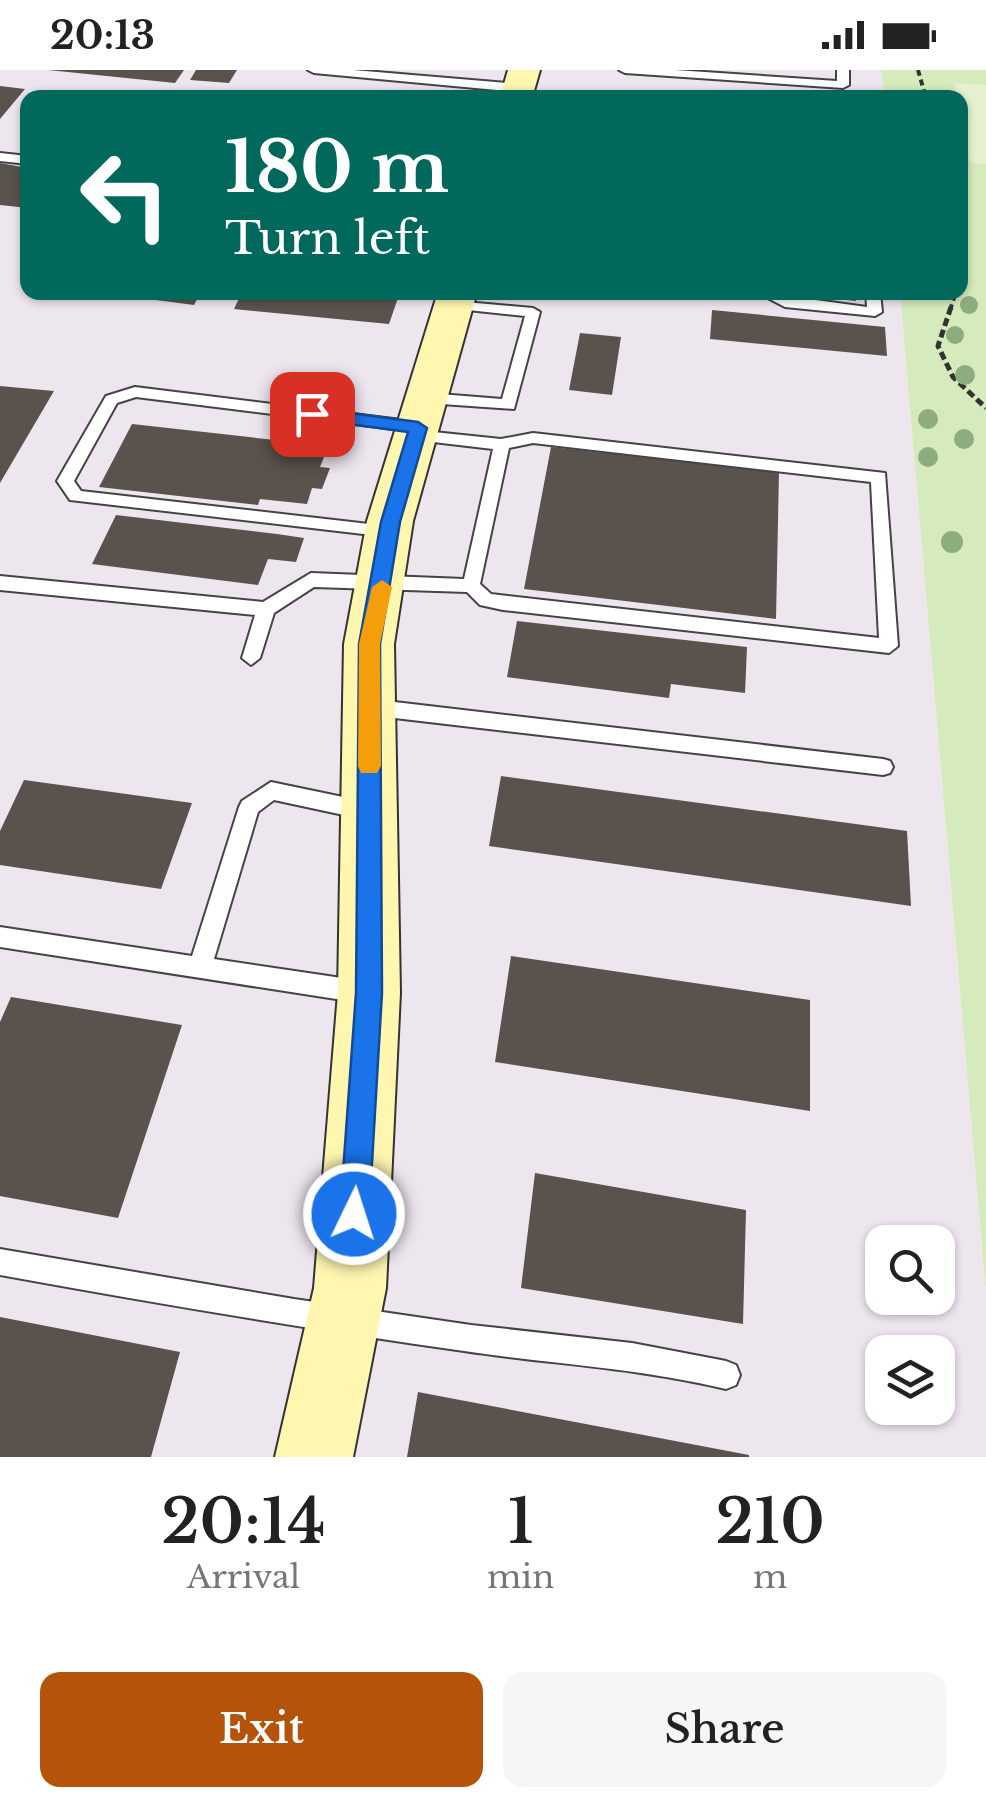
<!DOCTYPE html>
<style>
body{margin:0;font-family:"Libre Baskerville",serif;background:#f6f6f6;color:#222;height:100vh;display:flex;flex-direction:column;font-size:38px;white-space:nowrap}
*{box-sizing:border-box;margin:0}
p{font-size:32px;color:#767676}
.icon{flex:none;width:55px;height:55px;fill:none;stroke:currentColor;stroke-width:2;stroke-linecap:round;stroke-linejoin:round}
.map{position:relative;height:1387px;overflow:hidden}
.drawer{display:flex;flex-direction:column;background:#fff;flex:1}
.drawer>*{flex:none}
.guide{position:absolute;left:20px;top:20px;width:948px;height:210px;border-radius:20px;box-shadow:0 2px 8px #0004;background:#00695c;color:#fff;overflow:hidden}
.controls{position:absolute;left:865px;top:1155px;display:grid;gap:20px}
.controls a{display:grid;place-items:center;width:90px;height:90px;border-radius:20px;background:#fff;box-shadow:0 2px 8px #0004;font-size:50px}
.pin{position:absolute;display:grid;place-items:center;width:85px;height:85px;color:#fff;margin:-42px;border-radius:20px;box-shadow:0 5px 15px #0006}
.me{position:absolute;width:110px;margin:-55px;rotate:4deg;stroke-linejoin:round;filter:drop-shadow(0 0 8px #0008)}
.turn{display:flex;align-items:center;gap:35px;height:210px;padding:0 40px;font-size:45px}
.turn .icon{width:130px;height:130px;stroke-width:2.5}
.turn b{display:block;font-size:70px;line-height:85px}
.eta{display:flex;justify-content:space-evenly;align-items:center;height:170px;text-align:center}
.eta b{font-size:60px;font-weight:600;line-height:70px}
.cta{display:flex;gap:20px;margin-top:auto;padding:20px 40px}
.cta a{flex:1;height:115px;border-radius:20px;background:#b45309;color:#fff;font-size:40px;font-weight:600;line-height:115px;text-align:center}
.cta a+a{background:#f6f6f6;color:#222}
.status{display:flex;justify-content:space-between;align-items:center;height:70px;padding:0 50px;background:#fff;direction:ltr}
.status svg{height:28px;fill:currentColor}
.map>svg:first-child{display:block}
.industrial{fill:#eee6ef;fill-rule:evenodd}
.green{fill:#d5ebbd}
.pitch{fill:#e6f2cf}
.building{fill:#5a524d}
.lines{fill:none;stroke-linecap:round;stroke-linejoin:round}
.lane-casing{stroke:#444;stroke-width:4}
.secondary-casing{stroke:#333;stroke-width:4}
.path-far1{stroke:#333;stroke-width:4;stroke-dasharray:6 4;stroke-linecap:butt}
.path{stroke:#333;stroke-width:5;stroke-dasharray:8 4;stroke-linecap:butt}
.lane{fill:#fff;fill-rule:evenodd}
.secondary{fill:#fff6b0;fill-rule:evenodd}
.tree{fill:#8dad7f}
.route{fill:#1a73e8;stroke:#114b97;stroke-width:2.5}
.slow{fill:#f59e0b}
</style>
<div class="status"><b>20:13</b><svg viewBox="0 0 49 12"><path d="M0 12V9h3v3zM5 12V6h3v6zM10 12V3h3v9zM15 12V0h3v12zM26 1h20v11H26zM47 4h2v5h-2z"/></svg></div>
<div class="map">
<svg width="986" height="1387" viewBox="0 0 986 1387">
<rect width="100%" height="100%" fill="#fffdf5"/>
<path class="industrial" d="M0,0H881L884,27L28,28V222L900,223L986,1225V1387H0ZM882,1172H938V1228H882ZM882,1282H938V1338H882Z"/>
<path class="green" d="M881,0H986V1225L900,223L960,222V28L884,27Z"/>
<path class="pitch" d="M954,13L986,15V94L970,93Z"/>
<path class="building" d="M48,0H184L175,13Z
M196,0H237L229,13L190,10Z
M0,16L25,19L0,49Z
M0,93L28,98V138L0,135Z
M95,222H201L194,235Z
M242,222H400L389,254L234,239Z
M796,222H856V231L796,225Z
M712,240L885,257L887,286L710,269Z
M580,263L621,267L612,325L569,320Z
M0,316L54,321L0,413Z
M132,354L284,371L281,377L326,382L320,397L330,398L322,419L312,418L307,434L260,429L258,435L99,417Z
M551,377L779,402L776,549L524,519Z
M116,445L277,464L304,468L296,492L268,489L258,515L92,494Z
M517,551L747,577L745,623L671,614L669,628L507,607Z
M501,706L907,761L911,836L489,776Z
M24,710L192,733L161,819L0,795V761Z
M511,886L810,930V1041L495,992Z
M11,927L182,955L118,1148L0,1126V952Z
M535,1103L746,1140L743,1254L521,1218Z
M0,1247L180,1282L151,1387H0Z
M418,1322L749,1385V1387H407Z"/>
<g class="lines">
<g class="lane-casing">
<path id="lane" d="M308,0H353L519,14L525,18L519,22L314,3Z
M619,0H675L837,11V0H849V15L843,18L625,3Z
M0,83L28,86V94L0,91Z
M756,222L867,237L866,222H880L882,242L875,246L785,237Z
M454,231L533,238L540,242L514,339L427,333L419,328L427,323L502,329L525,246L449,238V232Z
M135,317L418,352L424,353V361L501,369L533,363L885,403L898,576L889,583L503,540L480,535L467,522L314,517L274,543L260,588L251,595L242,588L255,545L0,520V506L263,532L311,503L464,509L493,379L416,370L410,369V361L136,327L117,333L74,411L81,421L395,457L398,461L389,467L70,430L57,411L106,326ZM533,373L871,412L879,568L491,524L480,514L509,378Z
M369,629L883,689L890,691L893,697L890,703L883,705L369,645L362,643L359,637L362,631Z
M271,712L367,732L374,735L377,741L374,747L367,750L274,730L258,742L214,889L362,911L370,914L373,922L370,930L362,933L0,877V857L192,886L239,737L242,731Z
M0,1179L294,1229L471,1255L632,1273L726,1291L736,1295L740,1305L736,1315L726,1319C639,1298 551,1294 464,1281C309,1259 154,1233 0,1205Z"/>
</g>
<g class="secondary-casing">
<path id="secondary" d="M508,0H540L532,28H500Z
M438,222H477L413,451L394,574L400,923L386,1218L353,1387H275L314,1218L338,923L344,574L367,451Z"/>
</g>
<path class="path-far1" d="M918,0L926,28
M950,240L956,222"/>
<path class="path" d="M951,237L938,276L953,307L986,338"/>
<use href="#lane" class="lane"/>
<use href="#secondary" class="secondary"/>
</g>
<g class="tree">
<circle cx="969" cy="235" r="9"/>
<circle cx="955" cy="265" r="9"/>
<circle cx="965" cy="305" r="10"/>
<circle cx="928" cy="349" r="10"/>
<circle cx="964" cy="369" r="10"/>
<circle cx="928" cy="387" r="10"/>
<circle cx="952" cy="472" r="11"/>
</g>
<path class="route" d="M312,338L418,352L427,358L400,452L380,574L382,923L369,1144L365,1155L354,1159L344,1155L340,1144L356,923L359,574L381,452L408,362L306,348L303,344Z"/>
<path class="slow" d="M382,510L392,517L380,574L381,696L377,703H361L358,696L359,574L372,517Z"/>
</svg>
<div class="controls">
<a><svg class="icon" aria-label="search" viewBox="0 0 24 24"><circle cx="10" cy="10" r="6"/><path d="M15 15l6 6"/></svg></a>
<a><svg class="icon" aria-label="layers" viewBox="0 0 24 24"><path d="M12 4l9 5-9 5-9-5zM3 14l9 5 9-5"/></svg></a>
</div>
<div class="pin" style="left:312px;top:344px;background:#d93025"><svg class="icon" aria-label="arrive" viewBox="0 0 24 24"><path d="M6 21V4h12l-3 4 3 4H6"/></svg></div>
<svg class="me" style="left:354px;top:1144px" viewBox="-20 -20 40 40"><circle r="17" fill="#1a73e8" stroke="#fff" stroke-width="3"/><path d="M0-11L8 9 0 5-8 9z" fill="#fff"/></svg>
<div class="guide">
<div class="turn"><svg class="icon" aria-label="left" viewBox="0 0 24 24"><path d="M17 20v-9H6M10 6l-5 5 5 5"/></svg><div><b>180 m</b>Turn left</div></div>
</div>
</div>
<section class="drawer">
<div class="eta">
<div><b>20:14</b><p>Arrival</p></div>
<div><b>1</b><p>min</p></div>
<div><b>210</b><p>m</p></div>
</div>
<div class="cta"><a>Exit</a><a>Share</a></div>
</section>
